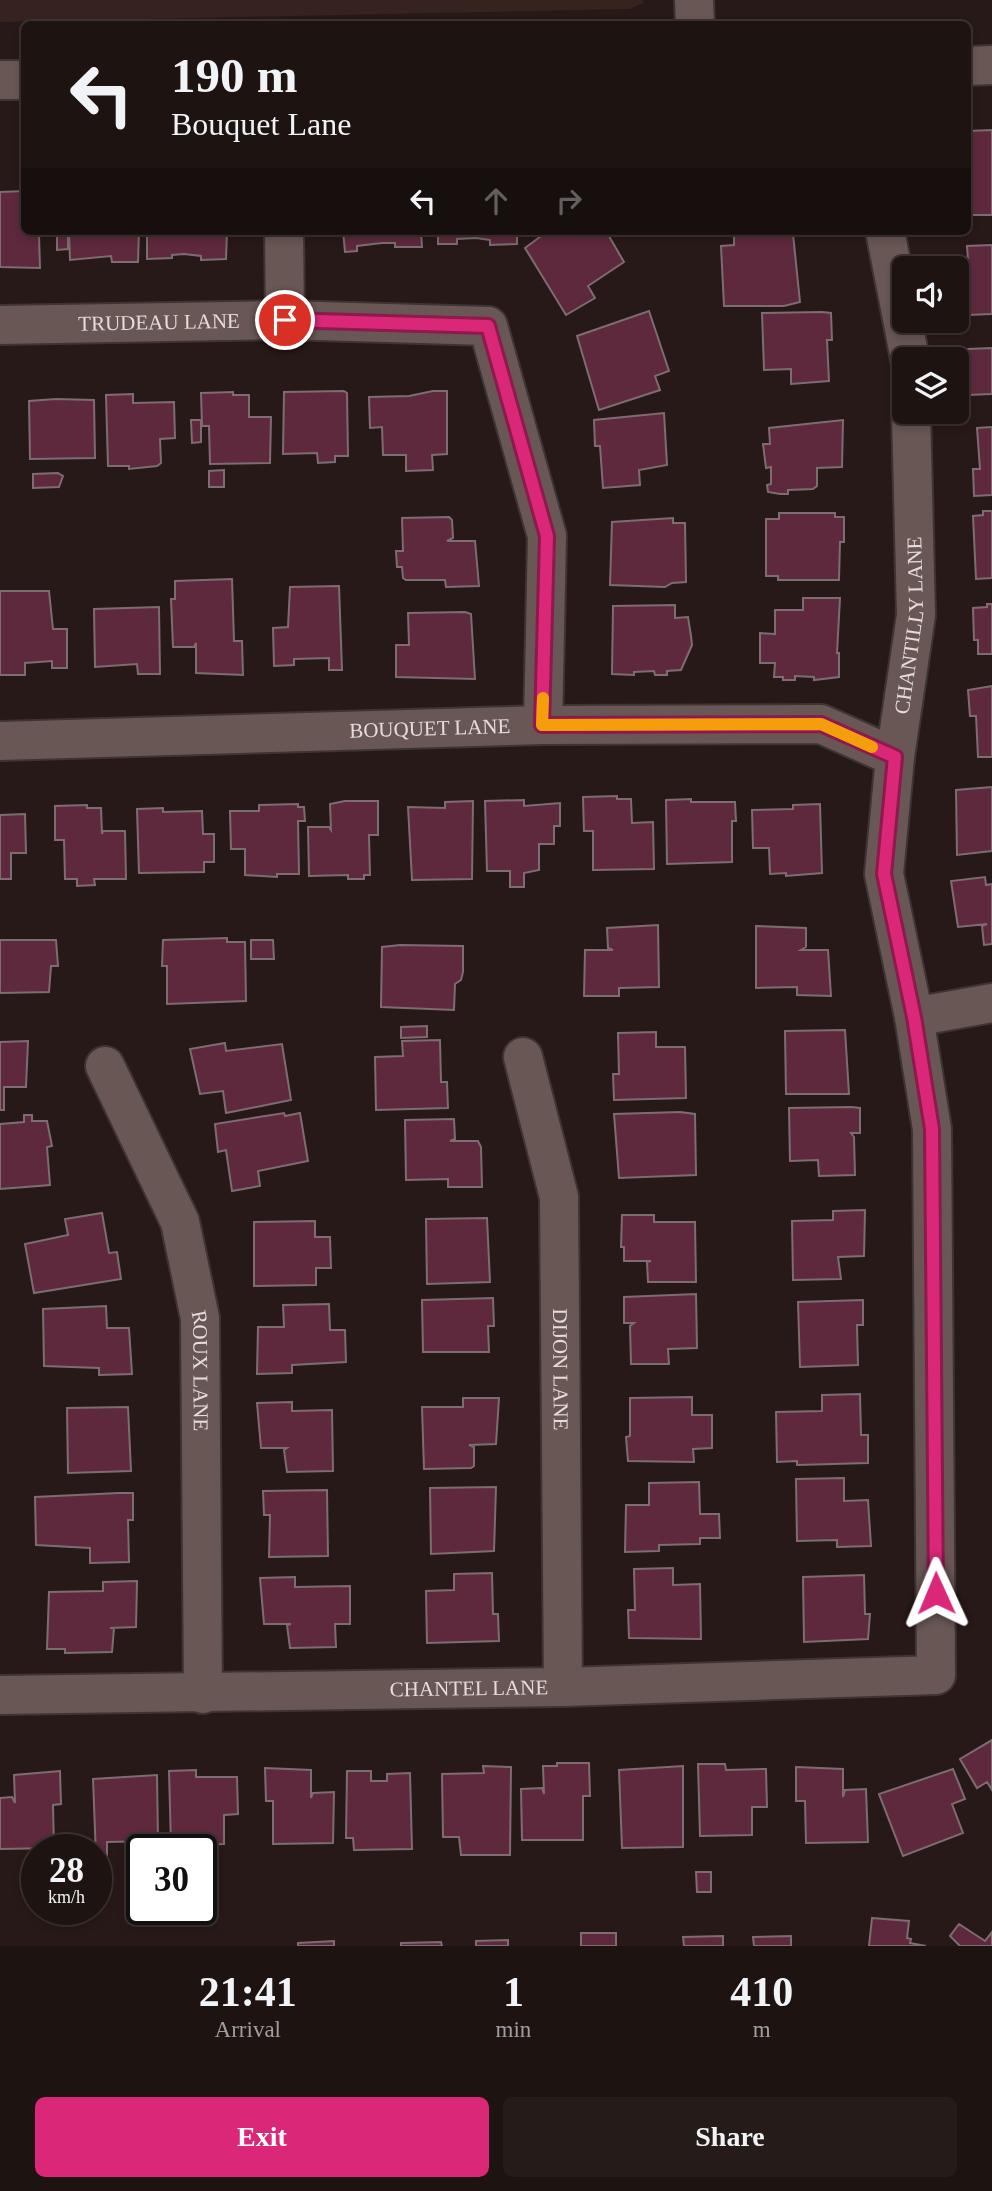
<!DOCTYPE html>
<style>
body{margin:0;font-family:Georgia,serif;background:#251c1a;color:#f1f3f6;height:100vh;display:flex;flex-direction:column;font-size:26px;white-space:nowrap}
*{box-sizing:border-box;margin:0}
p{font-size:23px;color:#a09e9f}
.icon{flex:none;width:38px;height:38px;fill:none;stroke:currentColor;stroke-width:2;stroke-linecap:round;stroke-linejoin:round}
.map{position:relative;height:1946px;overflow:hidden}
.sheet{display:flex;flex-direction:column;background:#1d1311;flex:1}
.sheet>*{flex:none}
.guide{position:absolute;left:21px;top:21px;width:950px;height:214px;border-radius:10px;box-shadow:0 4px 10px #0003,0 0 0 2px #3b3231;background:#1d1311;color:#f1f3f6;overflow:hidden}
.buttons{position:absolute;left:892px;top:256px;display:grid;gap:14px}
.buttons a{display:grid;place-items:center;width:77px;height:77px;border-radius:10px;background:#1d1311;box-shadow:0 4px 10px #0003,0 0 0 2px #3b3231;font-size:35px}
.speed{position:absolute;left:21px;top:1834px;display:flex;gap:14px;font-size:35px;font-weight:700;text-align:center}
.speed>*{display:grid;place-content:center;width:91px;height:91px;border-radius:50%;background:#1d1311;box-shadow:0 4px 10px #0003,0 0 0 2px #3b3231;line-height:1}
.speed small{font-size:18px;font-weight:400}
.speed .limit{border:4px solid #111;border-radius:10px;background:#fff;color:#111}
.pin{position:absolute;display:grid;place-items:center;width:60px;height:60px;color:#fff;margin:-30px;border:4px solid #fff;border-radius:50%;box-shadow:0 2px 7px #0007}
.me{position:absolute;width:77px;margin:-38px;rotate:359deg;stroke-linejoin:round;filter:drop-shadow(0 0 5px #0008)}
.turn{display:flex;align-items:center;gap:24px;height:147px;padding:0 35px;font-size:32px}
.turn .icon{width:91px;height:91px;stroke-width:2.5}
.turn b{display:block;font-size:49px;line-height:60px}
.lanes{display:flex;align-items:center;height:66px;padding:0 35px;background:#0003;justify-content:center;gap:35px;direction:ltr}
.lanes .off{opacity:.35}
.eta{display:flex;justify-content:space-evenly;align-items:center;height:119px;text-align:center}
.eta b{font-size:42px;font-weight:700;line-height:49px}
.button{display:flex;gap:14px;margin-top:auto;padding:14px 35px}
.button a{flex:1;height:80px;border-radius:10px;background:#db2777;color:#fff;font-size:28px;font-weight:700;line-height:80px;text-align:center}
.button a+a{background:#251c1a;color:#f1f3f6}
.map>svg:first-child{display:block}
.built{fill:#36221f}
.building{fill:#5e283d;stroke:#7d6c71;stroke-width:2}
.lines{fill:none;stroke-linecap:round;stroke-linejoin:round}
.minor-casing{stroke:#3e3433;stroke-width:42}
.minor{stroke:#685754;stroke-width:38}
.route-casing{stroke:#8e194d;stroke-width:18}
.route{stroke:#db2777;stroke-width:12}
.slow{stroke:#f59e0b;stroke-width:12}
.labels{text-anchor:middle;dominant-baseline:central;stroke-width:7;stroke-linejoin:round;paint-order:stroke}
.street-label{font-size:21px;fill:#e6dcda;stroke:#0b0605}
</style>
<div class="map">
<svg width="992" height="1946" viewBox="0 0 992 1946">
<rect width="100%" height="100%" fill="#271917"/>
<path class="built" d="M0,0H643V3L630,9L0,22Z"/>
<path class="building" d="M992,130V215H968V131Z
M24,191V231L39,235L40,268L0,267V192Z
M57,231H68V249L57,250Z
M69,231H139L138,262H112L111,256L70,260Z
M147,231H227L226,259L201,260V256L184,254L172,255V258L147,259Z
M343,231H421L422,247H395V243H382L357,246V251L345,252Z
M438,231H517V244L490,245V240L476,238L457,239V244H438Z
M548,231H606L624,262L588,286L595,298L566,315L525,248Z
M793,234L800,302L784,306H724L721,246L734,245V236Z
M992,245V314L968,315L966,288H970L967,246Z
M649,311L669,371L655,376L660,390L599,410L577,336Z
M822,312L831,313L832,340H827L829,381L791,384V369L764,370L762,313Z
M992,348V394L968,395V349Z
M344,391L347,393L348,456H335V462L318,463L317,453L283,454L284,392Z
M433,391H447V454L432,455L433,470L406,471V455H383L382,427L370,428L369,397L409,396Z
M233,392V395H249V417H271L270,463L210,464L209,426H202L201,393Z
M133,394V403L174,402L175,438L160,439L161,463L157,466L129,469V466H108L106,395Z
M56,399L94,400L95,458L30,459L29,401Z
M664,413L667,465L639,470L640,485L603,488L600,446H595L594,420Z
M191,420H201V442L192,443Z
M843,420L842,467L817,468V486L813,489L788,490V494H780L768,492L767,485L771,484V467L766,468L763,444H770L769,428Z
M992,427V495L974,496L973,469H980L977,428Z
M224,470V487H209V471Z
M58,473L63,476L59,487L33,488V474Z
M983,511H992V578L976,579L973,516L983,515Z
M779,513H835V517H844V542H840L839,580H778V576H766V519H779Z
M449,517L452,520L453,538L447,541H475L479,586L446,587L445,580H406L403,578L402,567H397L396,551H403L402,518Z
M673,518V523H685L686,582L672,583L665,587L610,585L612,522Z
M232,579L234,641H242L243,675L196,673V643L194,647H173L171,599H175V581Z
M339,586L342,670H329V658L294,659V665L274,666L273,628L288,627L290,587Z
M0,591H49L53,629H67V668H52V661L25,663V675H0Z
M803,598H840L837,653H839V677L814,680V677L795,676V680H783V677H774L775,663H760V633L775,634V610H803Z
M987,604H992V654H978V640H974L973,608L987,607Z
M675,605V618L688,617L691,636L692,645L681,670L667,671V675H655L654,671L634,672V675L612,674L613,606Z
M159,607L160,674H138L137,664L95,667L94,609Z
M465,612L471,614L475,679L396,677V645H409L408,613Z
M992,686V757H978L976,716H970L968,690Z
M992,787V851L957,855L956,790Z
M617,796V799H631L632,823L653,822L654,869L593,870V831H584L583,797Z
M691,799V802H735L736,821H732V862L667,864L666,800Z
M524,800V806L560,803V826H554V844H539V870L524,873V887H510V871H487L485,801Z
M345,801H378V835H369L370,875H364V879H348V875L309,876L308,827H329L331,830L330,804Z
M473,801L472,879L412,880L408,807L445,808V802Z
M298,804V807H304L305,821H298L299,874H277V877L245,875V849H231L230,811H259V805Z
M820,804L822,873L786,876V873L770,874L769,848H753L752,810L793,809V805Z
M87,805V808H101L102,834L103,831H125L126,879H94L95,885L77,886V879H65L64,840H55V806Z
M163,808V812L202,811L203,834H214V862H204V872L139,873L137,809Z
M25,814L26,853H11V879H0V815Z
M985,877L986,885L992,884V944L984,945L982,926L987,924L958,927L951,881Z
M658,925L659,987L619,988V996H584L585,950H613L608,948L607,928Z
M756,926L806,928V947L801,950H828L831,996L797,995V987L756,988Z
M227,938V942H245L246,1001L167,1004V966H162L163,940Z
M0,940H56L58,966H51L49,992L0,993Z
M251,940H273L274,959H251Z
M400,945L463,946V972L461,980L455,984L454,1010L381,1007L382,947Z
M427,1026V1037L401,1038V1027Z
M845,1030L849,1094H786L785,1031Z
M656,1032V1047H685L686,1098L614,1100L613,1074H619L618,1033Z
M440,1040L441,1082H447L448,1108L376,1110L375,1057L403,1056L402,1041Z
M28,1041L26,1087H4V1110H0V1042Z
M225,1043L226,1051L282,1044L291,1100L226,1113L223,1091L200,1094L190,1049Z
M851,1107L860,1108V1133H851L854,1137L855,1175L819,1176L818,1160L790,1161L789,1108Z
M680,1112L695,1114L696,1175L619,1178L614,1114Z
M284,1113L285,1116L300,1113L308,1161L258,1171L260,1186L232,1191L226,1150L218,1152L215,1124Z
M24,1115H32V1121H47L52,1146L47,1147L50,1185L0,1189V1124L24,1122Z
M454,1119L455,1139L450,1141H478L481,1147L482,1187H448V1179L406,1180L405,1120Z
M865,1210L864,1256L838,1257L841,1279L793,1280L792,1221L833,1220V1211Z
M102,1213L109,1253L117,1252L121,1279L34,1293L25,1244L68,1235L65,1219Z
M622,1215H654V1222H695L696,1282H648L647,1262L651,1261H624V1247H621Z
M487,1218L490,1282L427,1284L426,1219Z
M315,1221V1237H330L331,1268H316V1285L254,1286V1222Z
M696,1294L697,1348L668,1349L669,1364H631L630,1326L634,1323H624V1297Z
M493,1298L494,1326H488L489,1352H423L422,1300Z
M863,1300V1325H857L858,1365L800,1367L798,1302Z
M329,1304L330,1330H345L346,1362L292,1365V1373L257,1374L258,1327H284L283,1305Z
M106,1306L107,1328H129L132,1374L99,1375V1368L44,1366L43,1309Z
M860,1394L861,1435H868V1463L797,1465V1461L777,1462L776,1412L822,1411V1395Z
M692,1397V1415H712V1448L693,1449L694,1462L628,1461L626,1437L630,1436V1398Z
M463,1398H499L496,1444L469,1445L474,1447V1466L471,1468L424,1469L422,1407H463Z
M292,1402V1411L332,1410L333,1471L287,1472L284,1450L287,1448H261L257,1403Z
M128,1407L131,1471L68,1473L67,1408Z
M844,1478V1501L868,1500L871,1546L837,1547V1540L797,1541L796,1479Z
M699,1482L700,1514H719L720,1538H700V1544L659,1545V1551L625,1552L626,1505H649V1483Z
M496,1487L494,1551L431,1554L430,1488Z
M327,1490L328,1556L269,1557L270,1515H264L263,1491Z
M119,1493H133V1520H128L129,1562L90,1563V1548L36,1545L35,1497Z
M673,1568V1585L700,1584L701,1639L629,1638L628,1610H635L634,1569Z
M492,1573L493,1614H498L499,1641L427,1643L426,1591L454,1590V1574Z
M864,1575L865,1614H870L868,1639L804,1642L803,1577Z
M295,1577V1587L350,1586V1624H335L336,1647L290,1648L287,1625L291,1624H264L260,1578Z
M137,1581L136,1627L110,1628H114L112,1652L65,1653V1649H47L49,1592L103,1591V1582Z
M992,1740V1790L987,1782L977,1788L960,1759Z
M557,1763H589L590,1796H583V1840H522L521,1789L542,1788L544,1794L543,1766H557Z
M698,1764H725L726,1770L766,1769L767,1807H752V1835L700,1836Z
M483,1766L511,1767L510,1855H461L459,1837H443L442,1774L484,1773Z
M683,1766V1847L622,1848L619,1770Z
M796,1767L843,1769V1797L845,1790L866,1789L868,1842L806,1843L805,1801H796Z
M265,1768L311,1770V1798L313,1793L334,1792L333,1843L273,1844V1801H266Z
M953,1769L965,1799L952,1804L963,1833L903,1856L879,1794Z
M196,1770V1777H237L238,1814L224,1815V1844L171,1845L169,1771Z
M60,1771L61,1804L53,1805L54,1848L0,1849V1798L12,1797L15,1803L14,1775Z
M347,1771H371V1781H387V1774L410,1773L412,1849L354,1850L353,1838H346Z
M157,1775L158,1841L107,1842V1856H96L93,1779Z
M696,1872H711V1892H697Z
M872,1918L909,1921L907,1938L911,1939L910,1943L926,1946H869Z
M959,1924L985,1941L992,1932V1946H960L950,1936Z
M581,1933H616V1946H581Z
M723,1936V1946H684L683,1937Z
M791,1936V1946H754L753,1937Z
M508,1940V1946H476V1941Z
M334,1941V1946H298V1943Z
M441,1942L442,1946H401V1943Z"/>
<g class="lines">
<g class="minor-casing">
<g id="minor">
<path d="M694,0L695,24"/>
<path d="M968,66L992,65"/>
<path d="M0,80H24"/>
<path d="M284,231L285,320"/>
<path d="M885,231L910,359"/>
<path id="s1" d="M0,325L285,320L488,326L547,536L543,725"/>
<path id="s2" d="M0,741L543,725L821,724L895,757"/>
<path d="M914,1017L992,1003"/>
<path id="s3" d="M523,1057L559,1197L563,1687"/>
<path id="s4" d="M105,1066L180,1222L200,1318L203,1694"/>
<path id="s5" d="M0,1695L563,1687L936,1675L932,1129L914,1017L884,874L895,757L916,615L911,411"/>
</g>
</g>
<use href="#minor" class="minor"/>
</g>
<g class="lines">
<g class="route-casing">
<path id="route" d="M285,320L488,326L547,536L542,725L821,724L895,757L884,874L914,1017L932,1129L936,1593"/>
</g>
<use href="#route" class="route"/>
<path class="slow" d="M543,698L542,725L821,724L872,747"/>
</g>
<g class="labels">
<g class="street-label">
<text stroke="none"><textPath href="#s1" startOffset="159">TRUDEAU LANE</textPath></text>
<text stroke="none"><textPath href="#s5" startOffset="1992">CHANTILLY LANE</textPath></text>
<text stroke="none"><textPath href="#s2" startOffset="430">BOUQUET LANE</textPath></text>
<text stroke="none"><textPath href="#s3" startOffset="317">DIJON LANE</textPath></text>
<text stroke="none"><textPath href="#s4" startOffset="324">ROUX LANE</textPath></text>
<text stroke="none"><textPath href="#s5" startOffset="469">CHANTEL LANE</textPath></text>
</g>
</g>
</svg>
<div class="buttons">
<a><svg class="icon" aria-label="sound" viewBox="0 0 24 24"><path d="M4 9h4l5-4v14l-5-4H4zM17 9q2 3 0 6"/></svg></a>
<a><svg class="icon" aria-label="layers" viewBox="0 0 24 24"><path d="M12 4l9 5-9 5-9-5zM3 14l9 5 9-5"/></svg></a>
</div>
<div class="speed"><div>28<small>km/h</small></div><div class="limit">30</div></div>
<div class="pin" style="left:285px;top:320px;background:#d93025"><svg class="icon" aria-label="arrive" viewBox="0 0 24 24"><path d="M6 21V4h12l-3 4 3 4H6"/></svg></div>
<svg class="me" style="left:936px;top:1593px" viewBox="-20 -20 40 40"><path d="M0-17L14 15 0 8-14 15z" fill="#db2777" stroke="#fff" stroke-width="4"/></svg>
<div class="guide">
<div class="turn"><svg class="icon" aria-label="left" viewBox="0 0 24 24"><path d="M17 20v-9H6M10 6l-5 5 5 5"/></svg><div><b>190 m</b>Bouquet Lane</div></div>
<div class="lanes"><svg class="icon" aria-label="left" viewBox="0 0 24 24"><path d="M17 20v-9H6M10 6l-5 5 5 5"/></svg><svg class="icon off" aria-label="ahead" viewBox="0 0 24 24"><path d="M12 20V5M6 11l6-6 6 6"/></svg><svg class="icon off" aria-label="right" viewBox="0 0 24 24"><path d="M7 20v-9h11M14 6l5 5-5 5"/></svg></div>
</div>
</div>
<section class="sheet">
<div class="eta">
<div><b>21:41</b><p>Arrival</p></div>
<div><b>1</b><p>min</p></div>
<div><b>410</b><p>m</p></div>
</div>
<div class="button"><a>Exit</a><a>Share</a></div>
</section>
